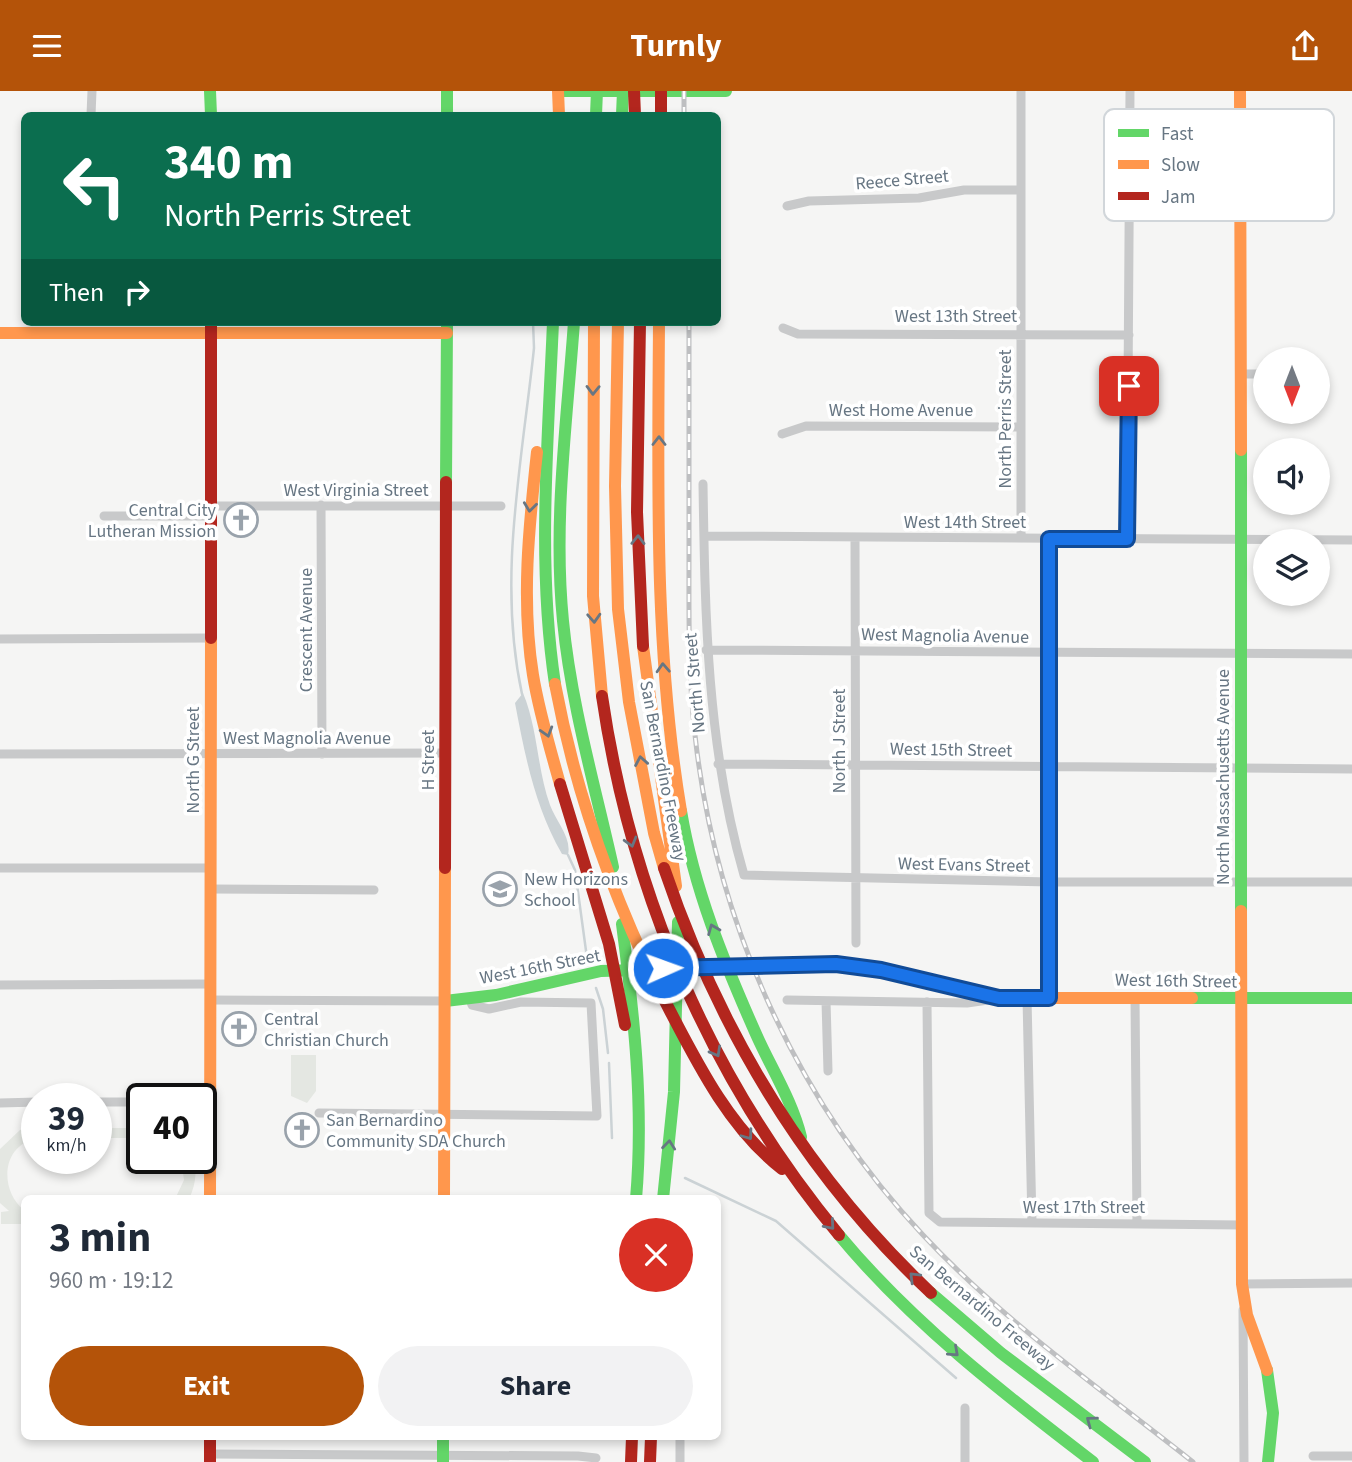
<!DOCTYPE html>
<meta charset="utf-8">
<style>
body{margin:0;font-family:"Source Sans 3",sans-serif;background:#f2f2f3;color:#1f2937;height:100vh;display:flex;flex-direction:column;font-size:26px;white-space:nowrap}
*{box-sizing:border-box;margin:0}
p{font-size:23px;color:#747a83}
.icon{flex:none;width:38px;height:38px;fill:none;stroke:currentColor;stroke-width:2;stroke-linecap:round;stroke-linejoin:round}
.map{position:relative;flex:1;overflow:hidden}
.details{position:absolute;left:21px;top:1104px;width:700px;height:245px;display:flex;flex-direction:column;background:#fff;border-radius:10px;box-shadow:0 4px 10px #0003}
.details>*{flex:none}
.top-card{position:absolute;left:21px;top:21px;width:700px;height:214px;border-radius:10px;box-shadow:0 4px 10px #0003;background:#0b6e4f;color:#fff;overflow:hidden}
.needle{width:46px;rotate:180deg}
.buttons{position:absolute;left:1253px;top:256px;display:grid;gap:14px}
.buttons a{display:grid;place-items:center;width:77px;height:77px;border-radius:50%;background:#fff;box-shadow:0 4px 10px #0003;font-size:35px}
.speed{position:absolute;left:21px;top:992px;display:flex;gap:14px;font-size:35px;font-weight:700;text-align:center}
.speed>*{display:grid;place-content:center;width:91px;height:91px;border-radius:50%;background:#fff;box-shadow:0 4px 10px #0003;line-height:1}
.speed small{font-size:18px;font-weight:400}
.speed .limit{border:4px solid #111;border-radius:10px;background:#fff;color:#111}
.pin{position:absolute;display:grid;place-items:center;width:60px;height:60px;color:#fff;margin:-30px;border-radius:14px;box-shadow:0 4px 10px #0006}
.me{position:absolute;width:77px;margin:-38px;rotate:88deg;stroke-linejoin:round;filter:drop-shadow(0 0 5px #0008)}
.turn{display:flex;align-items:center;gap:24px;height:147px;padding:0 28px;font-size:32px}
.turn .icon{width:91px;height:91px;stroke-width:2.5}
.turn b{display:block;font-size:49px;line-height:60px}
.then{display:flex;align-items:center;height:66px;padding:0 28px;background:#0003;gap:14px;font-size:26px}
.round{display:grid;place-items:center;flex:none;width:74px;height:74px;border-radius:37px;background:#f2f2f3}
.head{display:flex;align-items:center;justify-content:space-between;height:119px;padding:0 28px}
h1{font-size:42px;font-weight:700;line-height:52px}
.cta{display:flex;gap:14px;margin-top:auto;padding:14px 28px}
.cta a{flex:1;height:80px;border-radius:42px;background:#b45309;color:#fff;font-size:28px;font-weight:700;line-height:80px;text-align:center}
.cta a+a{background:#f2f2f3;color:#1f2937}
header{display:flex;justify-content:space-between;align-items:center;height:91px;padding:0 28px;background:#b45309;color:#fff;font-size:32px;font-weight:700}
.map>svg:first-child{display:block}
.green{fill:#e4e7e2}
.water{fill:#cbd2d5}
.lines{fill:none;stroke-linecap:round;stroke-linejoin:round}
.stream{stroke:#cbd2d5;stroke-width:2.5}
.street{stroke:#c8c9ca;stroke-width:9}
.fast{stroke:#63d668;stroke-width:12}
.slow{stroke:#ff974d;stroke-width:12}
.jam{stroke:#b3261e;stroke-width:12}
.rail-casing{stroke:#bebfc1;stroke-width:5}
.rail{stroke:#fff;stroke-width:2.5;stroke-dasharray:8;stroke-linecap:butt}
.oneway{stroke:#677683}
.route-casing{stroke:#114b97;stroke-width:18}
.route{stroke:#1a73e8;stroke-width:12}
.labels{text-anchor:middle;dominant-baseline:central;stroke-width:7;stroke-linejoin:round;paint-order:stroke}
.street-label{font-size:18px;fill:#677683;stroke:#fff}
.poi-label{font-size:18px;fill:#677683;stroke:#fff;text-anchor:start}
.key{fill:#fff;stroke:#d1d6da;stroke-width:2}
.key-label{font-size:19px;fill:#677683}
</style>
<header><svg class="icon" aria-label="menu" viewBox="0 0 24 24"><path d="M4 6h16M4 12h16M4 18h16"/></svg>Turnly<svg class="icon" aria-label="share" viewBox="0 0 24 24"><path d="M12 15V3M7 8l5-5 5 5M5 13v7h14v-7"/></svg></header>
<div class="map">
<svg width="1352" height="1371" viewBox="0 0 1352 1371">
<rect width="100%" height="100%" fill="#f5f5f4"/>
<path class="green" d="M291,964H316V1000L307,1012L291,1005Z
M37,1036V1047C0,1055 0,1100 24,1119V1133H1V1121L9,1120L0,1112V1058L20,1039Z
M96,1037H142V1047H96Z
M181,1068H193C198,1081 195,1095 189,1108H175L184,1089Z"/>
<path class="water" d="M523,602C538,638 537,678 550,714C556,731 572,746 568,764L562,763C535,716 525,665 515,612Z"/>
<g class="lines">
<path class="stream" d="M522,603C497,488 522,372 534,257L533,231
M568,764L575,779L587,867
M596,897L603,918L608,962
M609,972L612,1047
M685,1087L776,1130L956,1287"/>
<path class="street" d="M1021,0V446
M91,24L92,0
M787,115L809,110L919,107L964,99H1021
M783,237L798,243L1129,244
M1240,283H1265
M782,343L806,335L1021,336
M703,393C705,526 707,656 744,784L1050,791H1352
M321,414L322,663
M211,415H501
M104,425H211
M704,445L1352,449
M855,447L856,852
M1049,448V907
M1127,448L1130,0
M0,548L211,547
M706,559L1352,563
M0,663L446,662
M718,673L1352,678
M0,777H210
M210,798L374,799
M0,894L210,893
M1135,906L1137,1132
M1027,907L1032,1132
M210,909L445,910
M787,909L967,912L995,908
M826,910L828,980
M927,911L929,1122L940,1131L1242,1134
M96,1011H142
M0,1012L37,1011
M319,1022L597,1025L591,912L521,911L489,918L472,914L470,908
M1242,1193L1352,1192
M1243,1219L1244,1371
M965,1317V1371
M210,1363L578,1365L596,1367
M1313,1365H1352
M680,1371V1346"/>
<path class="fast" d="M210,0L211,24
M447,0V24
M563,0H726
M596,24L597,0
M622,24L623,0
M553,231C548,352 537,473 555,593
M574,231C567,330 553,430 563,530C571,613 595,695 613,776
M1241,359V820
M446,391L447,231
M681,720C694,798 724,871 756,943C771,977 792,1009 801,1046
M622,833C634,925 644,1015 636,1108
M1192,907H1352
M445,910L496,904L601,880L736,876
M663,1108L674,1001L678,831
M839,1144C912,1232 1003,1302 1093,1371
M931,1202L1001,1262L1145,1371
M1267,1279L1273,1322L1268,1371
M443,1346V1371"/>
<path class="slow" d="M558,0L559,24
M1240,0L1241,359
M594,231L593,505L602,605
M618,231L615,395L618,518L629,611L654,742L664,777
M659,231C658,395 654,558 681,720
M0,242H447
M537,361C529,435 521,510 533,584C539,621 550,657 560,693
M643,555L676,795
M555,593C575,700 610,798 657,895
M1241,820L1242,1193L1247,1224L1267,1279
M736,876L812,873L881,879L999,907H1192
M210,1108L211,547
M444,1108L445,777"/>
<path class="jam" d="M634,0L635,24
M661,0V24
M640,231L637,421L643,555
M211,547V231
M602,605C631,804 711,989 839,1144
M560,693L609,853L625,934
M445,777L446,391
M664,777C719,940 806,1084 931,1202
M657,895C691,959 724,1033 782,1078
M210,1346V1371
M631,1371L632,1346
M650,1371L651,1346"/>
<g class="rail-casing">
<path id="rail" d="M684,24V0
M689,231C689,309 689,386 689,464C689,524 688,584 695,644C715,829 796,1009 923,1144C1003,1230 1101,1298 1193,1371"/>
</g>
<use href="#rail" class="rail"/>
</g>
<defs><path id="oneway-chevron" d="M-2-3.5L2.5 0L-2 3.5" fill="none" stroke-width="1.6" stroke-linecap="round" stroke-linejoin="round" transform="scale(1.75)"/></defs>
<g class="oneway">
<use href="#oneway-chevron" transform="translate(593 299) rotate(91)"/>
<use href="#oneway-chevron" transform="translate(659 350) rotate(-90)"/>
<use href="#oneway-chevron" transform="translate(530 416) rotate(97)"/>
<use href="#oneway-chevron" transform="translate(638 449) rotate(-89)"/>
<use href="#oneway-chevron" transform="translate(594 527) rotate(87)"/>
<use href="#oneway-chevron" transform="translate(663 577) rotate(-93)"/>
<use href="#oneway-chevron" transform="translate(547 641) rotate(73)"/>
<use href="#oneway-chevron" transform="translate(641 670) rotate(-100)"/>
<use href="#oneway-chevron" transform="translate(631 751) rotate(74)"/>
<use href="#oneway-chevron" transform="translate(713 838) rotate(-112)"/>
<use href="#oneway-chevron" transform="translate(716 961) rotate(61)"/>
<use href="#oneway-chevron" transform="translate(748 1044) rotate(54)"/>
<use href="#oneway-chevron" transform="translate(669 1054) rotate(-84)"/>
<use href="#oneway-chevron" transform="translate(830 1134) rotate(49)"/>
<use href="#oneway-chevron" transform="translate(914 1186) rotate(-135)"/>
<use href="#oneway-chevron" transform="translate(954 1261) rotate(42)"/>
<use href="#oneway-chevron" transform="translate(1091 1330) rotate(-143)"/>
</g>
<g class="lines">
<g class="route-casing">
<path id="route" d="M663,877L836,873L881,879L999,907H1049V448H1127L1129,295"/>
</g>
<use href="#route" class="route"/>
</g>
<defs>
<g id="church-ring" transform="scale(1.75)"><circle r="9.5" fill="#fff" stroke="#99a2ab" stroke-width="1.5"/><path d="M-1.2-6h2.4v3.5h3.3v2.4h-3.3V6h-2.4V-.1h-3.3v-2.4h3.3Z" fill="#99a2ab"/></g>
<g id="school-ring" transform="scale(1.75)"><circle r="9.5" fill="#fff" stroke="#99a2ab" stroke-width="1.5"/><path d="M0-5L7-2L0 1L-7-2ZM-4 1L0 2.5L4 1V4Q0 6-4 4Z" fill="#99a2ab"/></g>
</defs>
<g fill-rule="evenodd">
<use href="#church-ring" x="241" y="429"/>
<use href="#school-ring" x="500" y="798"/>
<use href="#church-ring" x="239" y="938"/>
<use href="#church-ring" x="302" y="1039"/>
</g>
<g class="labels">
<g class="street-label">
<text transform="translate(902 89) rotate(-5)">Reece Street</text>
<text x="956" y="225">West 13th Street</text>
<text x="901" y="319">West Home Avenue</text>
<text transform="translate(1005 328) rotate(-90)">North Perris Street</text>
<text x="356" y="399">West Virginia Street</text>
<text x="965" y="431">West 14th Street</text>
<text transform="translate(306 539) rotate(-90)">Crescent Avenue</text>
<text transform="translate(945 545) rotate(1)">West Magnolia Avenue</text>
<text transform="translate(695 592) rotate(-95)">North I Street</text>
<text x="307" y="647">West Magnolia Avenue</text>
<text transform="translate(839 650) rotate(-90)">North J Street</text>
<text transform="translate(951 659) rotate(1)">West 15th Street</text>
<text transform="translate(193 669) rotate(-90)">North G Street</text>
<text transform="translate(428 669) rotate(-90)">H Street</text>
<text transform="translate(663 680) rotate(79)">San Bernardino Freeway</text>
<text transform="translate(1223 686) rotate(-90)">North Massachusetts Avenue</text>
<text transform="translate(964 774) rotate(1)">West Evans Street</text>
<text transform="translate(540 876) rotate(-11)">West 16th Street</text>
<text transform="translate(1176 890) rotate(1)">West 16th Street</text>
<text x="1084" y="1116">West 17th Street</text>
<text transform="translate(982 1217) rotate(40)">San Bernardino Freeway</text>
</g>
<g class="poi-label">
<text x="216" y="419" text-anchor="end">Central City<tspan x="216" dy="21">Lutheran Mission</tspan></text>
<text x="524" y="788">New Horizons<tspan x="524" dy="21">School</tspan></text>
<text x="264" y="928">Central<tspan x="264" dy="21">Christian Church</tspan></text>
<text x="326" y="1029">San Bernardino<tspan x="326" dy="21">Community SDA Church</tspan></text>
</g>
</g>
<rect x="1104" y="18" width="230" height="112" rx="10" class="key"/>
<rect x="1118" y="38" width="31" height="8" fill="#63d668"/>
<rect x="1118" y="69" width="31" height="9" fill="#ff974d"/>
<rect x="1118" y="101" width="31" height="8" fill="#b3261e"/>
<g class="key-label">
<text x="1161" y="49">Fast</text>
<text x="1161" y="80">Slow</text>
<text x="1161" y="112">Jam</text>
</g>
</svg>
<div class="buttons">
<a><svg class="needle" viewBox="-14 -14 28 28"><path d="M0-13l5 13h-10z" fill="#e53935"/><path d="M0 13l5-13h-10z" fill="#747a83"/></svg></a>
<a><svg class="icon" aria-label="sound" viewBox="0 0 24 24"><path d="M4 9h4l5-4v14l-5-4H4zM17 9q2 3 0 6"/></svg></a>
<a><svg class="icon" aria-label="layers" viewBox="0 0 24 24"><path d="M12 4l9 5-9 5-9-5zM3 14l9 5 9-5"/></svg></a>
</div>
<div class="speed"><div>39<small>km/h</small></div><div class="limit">40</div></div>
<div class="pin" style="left:1129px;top:295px;background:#d93025"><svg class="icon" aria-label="arrive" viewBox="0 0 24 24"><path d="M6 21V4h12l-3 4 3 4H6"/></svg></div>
<svg class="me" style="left:663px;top:877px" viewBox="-20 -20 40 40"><circle r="17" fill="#1a73e8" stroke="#fff" stroke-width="3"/><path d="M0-11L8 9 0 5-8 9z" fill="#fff"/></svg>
<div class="top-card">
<div class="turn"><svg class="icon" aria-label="left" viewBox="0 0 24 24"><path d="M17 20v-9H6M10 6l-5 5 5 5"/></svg><div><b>340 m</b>North Perris Street</div></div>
<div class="then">Then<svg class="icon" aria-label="right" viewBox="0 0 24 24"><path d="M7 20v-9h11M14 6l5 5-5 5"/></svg></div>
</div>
<section class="details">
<div class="head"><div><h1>3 min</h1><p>960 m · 19:12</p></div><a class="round" style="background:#d93025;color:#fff"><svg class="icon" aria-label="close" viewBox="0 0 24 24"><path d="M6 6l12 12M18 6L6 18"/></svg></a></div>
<div class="cta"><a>Exit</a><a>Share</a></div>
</section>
</div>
